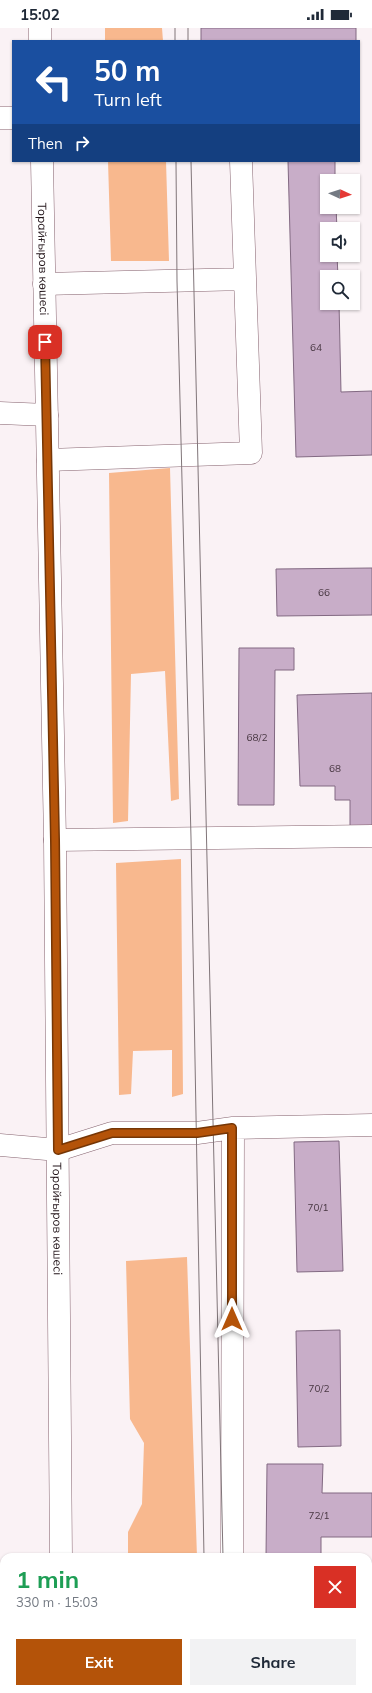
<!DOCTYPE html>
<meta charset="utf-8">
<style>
body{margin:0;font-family:Mulish,sans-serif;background:#f2f2f3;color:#1f2937;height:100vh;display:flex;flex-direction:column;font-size:15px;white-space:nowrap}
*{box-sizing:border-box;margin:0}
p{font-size:13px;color:#747a83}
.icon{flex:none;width:22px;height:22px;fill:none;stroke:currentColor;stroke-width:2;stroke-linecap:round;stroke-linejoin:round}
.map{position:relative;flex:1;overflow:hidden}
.details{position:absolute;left:0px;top:1525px;width:372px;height:140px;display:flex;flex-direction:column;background:#fff;border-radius:12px 12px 0 0;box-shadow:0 1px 3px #0004}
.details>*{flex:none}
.banner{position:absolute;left:12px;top:12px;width:348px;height:122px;border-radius:0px;box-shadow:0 1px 3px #0004;background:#1a4fa0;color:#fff;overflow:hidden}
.needle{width:26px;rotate:93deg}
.fabs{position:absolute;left:320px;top:146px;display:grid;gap:8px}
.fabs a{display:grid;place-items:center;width:40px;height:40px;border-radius:0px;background:#fff;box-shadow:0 1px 3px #0004;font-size:20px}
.pin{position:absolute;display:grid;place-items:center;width:34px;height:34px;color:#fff;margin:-17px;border-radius:8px;box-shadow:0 2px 6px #0006}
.me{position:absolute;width:44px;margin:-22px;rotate:0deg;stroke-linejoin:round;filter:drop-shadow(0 0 3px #0008)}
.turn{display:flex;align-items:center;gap:14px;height:84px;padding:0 16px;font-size:18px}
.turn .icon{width:52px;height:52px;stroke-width:2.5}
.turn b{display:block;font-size:28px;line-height:34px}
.then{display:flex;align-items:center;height:38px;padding:0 16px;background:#0003;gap:8px;font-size:15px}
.round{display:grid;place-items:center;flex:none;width:42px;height:42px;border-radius:0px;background:#f2f2f3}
.head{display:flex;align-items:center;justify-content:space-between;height:68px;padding:0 16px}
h1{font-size:24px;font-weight:700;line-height:30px;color:#1e9e55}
.action{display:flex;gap:8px;margin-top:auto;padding:8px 16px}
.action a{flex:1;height:46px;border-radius:0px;background:#b45309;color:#fff;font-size:16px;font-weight:700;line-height:46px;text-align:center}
.action a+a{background:#f2f2f3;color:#1f2937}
.status{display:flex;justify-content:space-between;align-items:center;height:28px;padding:0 20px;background:#fff;direction:ltr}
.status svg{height:11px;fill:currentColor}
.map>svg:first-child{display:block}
.green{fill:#f8b88e}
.building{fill:#c8adc8;stroke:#826982}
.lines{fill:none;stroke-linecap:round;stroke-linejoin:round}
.minor-casing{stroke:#86636f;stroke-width:23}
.major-casing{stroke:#86636f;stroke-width:23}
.path{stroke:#b7adb0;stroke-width:2.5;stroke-dasharray:3 2;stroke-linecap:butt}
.minor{stroke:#fff;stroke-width:22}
.major{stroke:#fff;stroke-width:22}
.tram{stroke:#807579;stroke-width:1}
.route-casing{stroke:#753606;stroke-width:10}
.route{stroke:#b45309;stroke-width:7}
.labels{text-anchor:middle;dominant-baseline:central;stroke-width:4;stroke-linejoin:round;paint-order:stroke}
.number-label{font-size:10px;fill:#483742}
.street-label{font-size:12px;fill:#1e1015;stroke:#faf2f5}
</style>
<div class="status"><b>15:02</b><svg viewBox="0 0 49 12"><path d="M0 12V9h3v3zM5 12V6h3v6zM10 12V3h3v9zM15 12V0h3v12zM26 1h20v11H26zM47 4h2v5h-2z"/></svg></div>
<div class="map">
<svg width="372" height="1665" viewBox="0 0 372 1665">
<rect width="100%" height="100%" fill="#faf2f5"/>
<path class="green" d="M105,0H162L163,13H105Z
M108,133H166L169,233H111Z
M170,440L179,771L171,773L165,643L131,646L128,793L113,795L109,445Z
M181,831L183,1066L172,1069V1022L133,1023L131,1066L119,1067L116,835Z
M187,1229L197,1529H128V1504L142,1476L144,1415L130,1391L126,1233Z"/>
<path class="building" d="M201,0H356V13H201Z
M288,133H335V153H327V179H336L337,201H327V227H337L338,249H327V275H339L341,364L372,363V427L296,429Z
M372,540V587L277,588L276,541Z
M239,620H294V642H275L274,777H238Z
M372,665V802L350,801V772H335V758H300L297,667Z
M339,1113L343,1243L297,1244L294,1114Z
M340,1302L341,1418L298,1419L296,1303Z
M267,1436H323L322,1465H372V1509H321V1529H266Z
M301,1661H347V1665H301Z"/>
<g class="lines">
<g class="minor-casing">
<path id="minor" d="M0,90H13
M44,256L245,251
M0,385L47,387
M48,432L251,425L241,133
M55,812L372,808
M0,1117L58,1122L112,1105H197L233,1100L372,1097
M232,1529L233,1100
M0,1653H4
M284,1661V1665"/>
</g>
<g class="major-casing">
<g id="major">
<path d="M40,0V13"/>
<path id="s1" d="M42,133L55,812L61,1529"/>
<path d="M62,1661V1665"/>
</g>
</g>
<path class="path" d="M189,1665V1661"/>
<use href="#minor" class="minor"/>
<use href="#major" class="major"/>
<path class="tram" d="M175,0V13
M188,13V0
M176,133L177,253L191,810L204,1529
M191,133L223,1529
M210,1661V1665
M226,1661V1665"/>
</g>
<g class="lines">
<g class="route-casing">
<path id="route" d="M45,314L55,812L58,1122L112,1105H197L232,1100V1291"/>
</g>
<use href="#route" class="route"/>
</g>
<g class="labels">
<g class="number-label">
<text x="316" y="319">64</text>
<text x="324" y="564">66</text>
<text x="257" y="709">68/2</text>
<text x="335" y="740">68</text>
<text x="318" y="1179">70/1</text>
<text x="319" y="1360">70/2</text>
<text x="319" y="1487">72/1</text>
</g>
<g class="street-label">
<text stroke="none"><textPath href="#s1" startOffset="98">Торайғыров көшесі</textPath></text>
<text stroke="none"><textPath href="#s1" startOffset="1058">Торайғыров көшесі</textPath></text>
</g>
</g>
</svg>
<div class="fabs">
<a><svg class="needle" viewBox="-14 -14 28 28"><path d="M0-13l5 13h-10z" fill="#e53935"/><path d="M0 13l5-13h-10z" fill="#747a83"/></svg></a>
<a><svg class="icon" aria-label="sound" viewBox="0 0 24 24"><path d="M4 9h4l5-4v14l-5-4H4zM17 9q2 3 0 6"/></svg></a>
<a><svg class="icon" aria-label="search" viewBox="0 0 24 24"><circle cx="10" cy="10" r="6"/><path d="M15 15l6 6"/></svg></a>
</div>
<div class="pin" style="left:45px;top:314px;background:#d93025"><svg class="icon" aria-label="arrive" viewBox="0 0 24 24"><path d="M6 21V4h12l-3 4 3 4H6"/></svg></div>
<svg class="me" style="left:232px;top:1291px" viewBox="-20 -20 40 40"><path d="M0-17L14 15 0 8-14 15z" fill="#b45309" stroke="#fff" stroke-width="4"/></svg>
<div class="banner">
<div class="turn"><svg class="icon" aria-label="left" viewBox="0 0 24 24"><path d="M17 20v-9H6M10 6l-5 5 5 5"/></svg><div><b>50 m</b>Turn left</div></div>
<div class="then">Then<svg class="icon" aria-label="right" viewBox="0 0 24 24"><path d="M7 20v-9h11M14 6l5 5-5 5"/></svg></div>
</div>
<section class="details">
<div class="head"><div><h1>1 min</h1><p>330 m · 15:03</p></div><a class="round" style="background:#d93025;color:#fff"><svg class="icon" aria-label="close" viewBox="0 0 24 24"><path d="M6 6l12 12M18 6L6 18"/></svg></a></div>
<div class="action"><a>Exit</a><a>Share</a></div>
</section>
</div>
